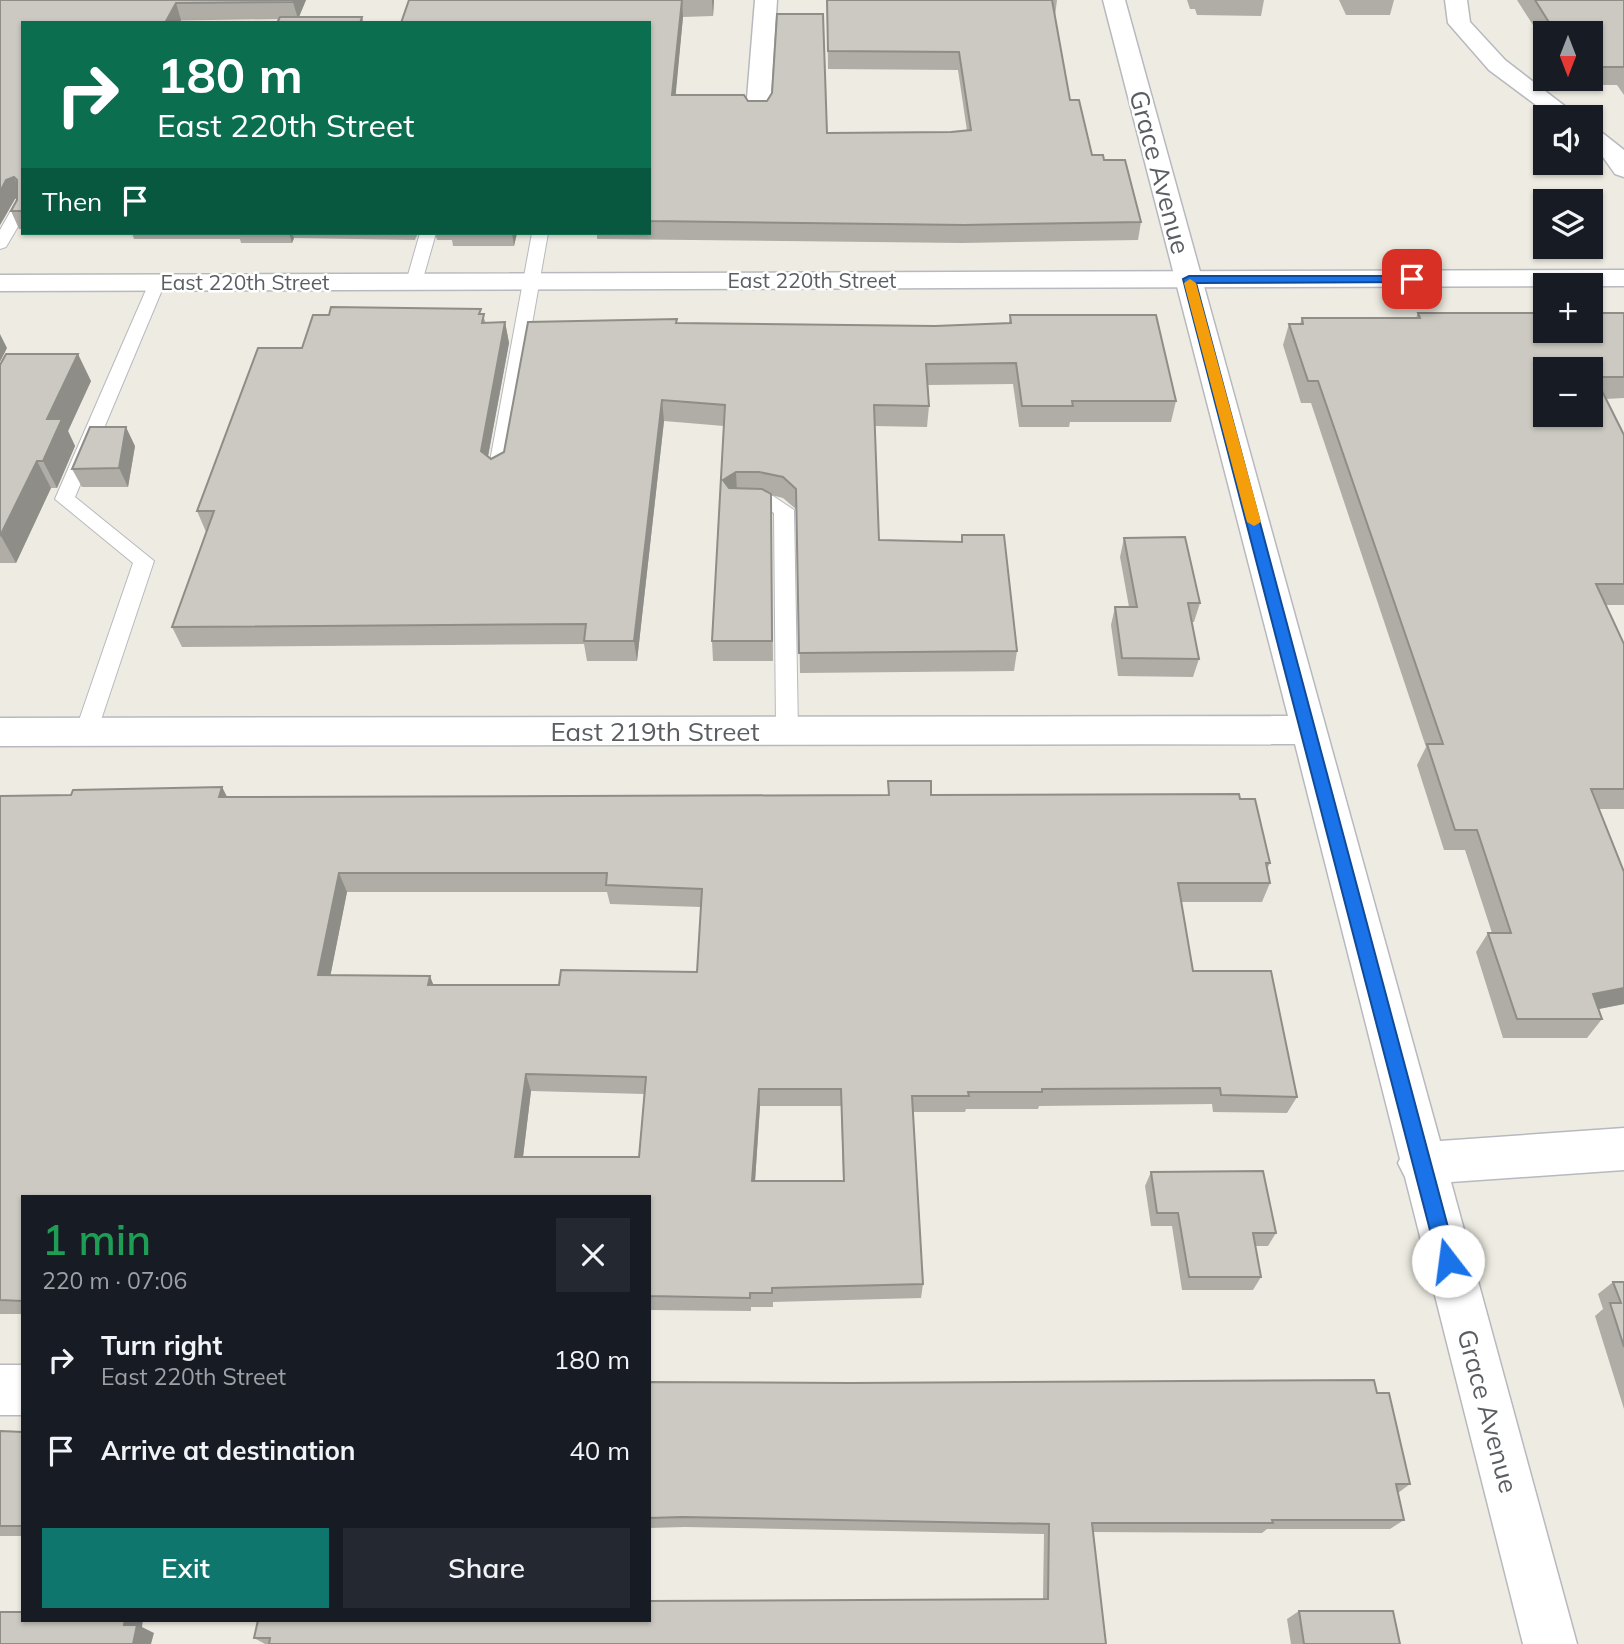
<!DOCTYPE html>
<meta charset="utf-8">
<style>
body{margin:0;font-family:Mulish,sans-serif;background:#242831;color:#f1f3f6;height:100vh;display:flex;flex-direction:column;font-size:26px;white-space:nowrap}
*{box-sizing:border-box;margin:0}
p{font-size:23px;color:#9ea1a6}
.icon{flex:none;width:38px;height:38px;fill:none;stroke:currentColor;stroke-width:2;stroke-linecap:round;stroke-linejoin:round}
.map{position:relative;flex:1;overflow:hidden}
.panel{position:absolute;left:21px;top:1195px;width:630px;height:427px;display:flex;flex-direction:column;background:#171b24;border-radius:0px;box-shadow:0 2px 5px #0004}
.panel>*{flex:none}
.hud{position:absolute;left:21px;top:21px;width:630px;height:214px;border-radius:0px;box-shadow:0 2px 5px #0004;background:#0b6e4f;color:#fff;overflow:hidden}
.needle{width:46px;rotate:180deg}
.tools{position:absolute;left:1533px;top:21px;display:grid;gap:14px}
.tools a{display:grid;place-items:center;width:70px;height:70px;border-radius:0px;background:#171b24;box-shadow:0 2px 5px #0004;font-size:35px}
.pin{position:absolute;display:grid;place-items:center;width:60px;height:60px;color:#fff;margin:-30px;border-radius:14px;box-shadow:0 4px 10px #0006}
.me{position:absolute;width:77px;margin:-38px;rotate:345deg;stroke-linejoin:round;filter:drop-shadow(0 0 5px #0008)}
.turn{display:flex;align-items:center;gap:24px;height:147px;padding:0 21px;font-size:32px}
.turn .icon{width:91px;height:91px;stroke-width:2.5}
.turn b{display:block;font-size:49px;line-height:60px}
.then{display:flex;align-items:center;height:66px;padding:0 21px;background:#0003;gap:14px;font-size:26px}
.round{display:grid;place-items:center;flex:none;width:74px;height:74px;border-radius:0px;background:#242831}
.head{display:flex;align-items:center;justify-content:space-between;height:119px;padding:0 21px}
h1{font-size:42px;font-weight:600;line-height:52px;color:#1e9e55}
.action{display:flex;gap:14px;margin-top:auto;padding:14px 21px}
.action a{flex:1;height:80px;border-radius:0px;background:#0f766e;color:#fff;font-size:28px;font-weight:600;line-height:80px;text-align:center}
.action a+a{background:#242831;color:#f1f3f6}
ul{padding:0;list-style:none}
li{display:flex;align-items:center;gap:21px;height:91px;padding:0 21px}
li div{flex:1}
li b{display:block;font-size:26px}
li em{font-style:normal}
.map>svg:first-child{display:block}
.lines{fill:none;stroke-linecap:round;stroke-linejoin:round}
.service-casing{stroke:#b7b9bf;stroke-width:2}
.minor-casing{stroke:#b7b9bf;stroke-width:3}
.tertiary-casing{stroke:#b7b9bf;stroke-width:3}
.service{fill:#fff;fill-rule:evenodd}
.minor{fill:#fff;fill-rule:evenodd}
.tertiary{fill:#fff;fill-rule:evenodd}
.wall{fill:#afada6;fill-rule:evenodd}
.shaded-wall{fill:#8e8d87}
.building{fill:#cbc9c1;stroke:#8e8d87;stroke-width:2;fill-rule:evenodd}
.route{fill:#1a73e8;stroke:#114b97;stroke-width:2}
.slow{fill:#f59e0b}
.labels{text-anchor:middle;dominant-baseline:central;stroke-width:5;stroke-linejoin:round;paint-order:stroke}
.far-street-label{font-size:21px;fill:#5a5e63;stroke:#fff}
.street-label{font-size:26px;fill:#5a5e63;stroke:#fff}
</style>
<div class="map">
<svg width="1624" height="1644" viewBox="0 0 1624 1644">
<rect width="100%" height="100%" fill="#eeece2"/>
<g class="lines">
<g class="service-casing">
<path id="service" d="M23,198V218L6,247L0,249V230L17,200Z
M420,233H436L422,282L414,287L406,282Z
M532,233H548L506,472L497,478L488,472Z
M157,278L165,283L75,497L154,561L97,732L94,738H78L75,732L133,563L55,499L149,283Z
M740,495L773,496L794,510L798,730L795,736H779L776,730L774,513L763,507L733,506L730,501Z"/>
</g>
<g class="minor-casing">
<path id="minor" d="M755,0H777L770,111L767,116H749L746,111Z
M1103,0H1125L1440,1141L1624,1128V1170L1451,1182L1577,1644H1523L1405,1177L1398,1163L1400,1159L1295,744L0,746V718L1288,716Z
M1445,0H1467L1470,22L1505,60L1579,117H1552L1489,70L1448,23Z
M1591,128L1600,131L1624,150V177L1615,174L1603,157L1591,148Z
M0,1365H23V1415H0Z"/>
</g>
<g class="tertiary-casing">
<path id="tertiary" d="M1624,270V286L0,291V275Z"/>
</g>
<use href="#service" class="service"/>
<use href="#minor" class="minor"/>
<use href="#tertiary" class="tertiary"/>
</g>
<path class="wall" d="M0,0H306L299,17H362L364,23H277L278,19L23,23V229H19L11,211L17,200V198L15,199L0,225Z
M409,0H714L713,16L683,17L675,95L748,101L827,133L951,132L967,131L958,70L828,69L827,0H1057L1055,16L1070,100L1092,155L1104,160L1141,222L1138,240L962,243L597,239V233H649V23Z
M1187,0H1264L1261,16L1197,15L1195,9H1190Z
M1339,0H1394L1390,15H1346Z
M1517,0H1624V95L1617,85H1585L1581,79H1591V33H1545V44Z
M132,233H418L415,240L294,238L292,243H241L240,239H134Z
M435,233H517L514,246H453L452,240H437Z
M1418,313H1624V398L1606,399L1624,435V605H1606L1624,644V809H1599L1624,872V1004L1599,1009L1602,1019L1587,1038H1503L1476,952L1488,933H1492L1465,850H1444L1417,765L1426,747L1311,403H1301L1283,345L1289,324H1300L1302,318H1416Z
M482,314L486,323L505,322L509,343L488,457L491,459L504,452L677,319V323L935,326L1009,323L1010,315L1176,401L1171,422H1070L1069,427H1019L1013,384L928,385L929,406L927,427L874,426L879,540L961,542L962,535L1017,651L1014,671L800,673L797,510L783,498L771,495L773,661H713L712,641L724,426L664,421L637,661H587L584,644L182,647L172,627L206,532L197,511L302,348L329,315Z
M0,365L91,381L68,431L75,446L57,488H51L16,563H0Z
M135,446L128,487H82L72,469Z
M1124,538L1200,603L1194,622H1191L1199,659L1193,677L1118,676L1111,625L1115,607H1129L1120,557Z
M888,781L931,795L1240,799L1270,863L1267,869L1270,883L1262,902H1181L1193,971L1297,1097L1287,1113L1213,1112L1212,1104L1039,1106L1038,1109H966L965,1112H913L923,1284L921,1298L773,1302V1307H751V1311L649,1310V1197H23V1314H0V796L71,795L222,787L227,797L888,795ZM347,892H607L610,904L701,907L697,972L559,985H433L330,976ZM531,1091L644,1094L639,1157H523ZM760,1106H841L843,1181H755Z
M1151,1172L1276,1233L1268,1246H1255L1261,1277L1253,1290H1182L1172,1226H1151L1145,1186Z
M1613,1282H1624V1409L1595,1316L1603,1309L1598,1294Z
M649,1382L1377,1393L1410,1484L1398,1493L1404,1520L1390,1529H1267L1262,1533L1093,1532L1106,1644H265L254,1638L1043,1599L1044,1534L685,1527L649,1528Z
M0,1431L23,1432V1536H0Z
M1299,1611L1400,1644H1291L1287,1619Z"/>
<path class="shaded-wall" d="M294,0H306L298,19L293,2Z
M682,0L683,17L674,113L672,95Z
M712,0H714L713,16Z
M176,3L181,20L180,23H165Z
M14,177L22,196L15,199L0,225V192L6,180Z
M289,233H292L294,238L292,243Z
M512,233H517L514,246Z
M505,322L509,343L485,472L481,451Z
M0,334L7,348L0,362Z
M78,354L91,381L68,431L75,446L57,488L43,461L47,419Z
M662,400L664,421L637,661L634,641Z
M126,427L135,446L128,487L119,468Z
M37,461L51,488L16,563L1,536Z
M736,472L737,492L724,500L723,480Z
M222,787L232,807L219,797Z
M339,873L347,892L327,993L318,975Z
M430,976L437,994L428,985Z
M1624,988V1004L1578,1013L1593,994Z
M526,1074L531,1091L521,1173L515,1157Z
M759,1089L760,1106L754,1196L752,1181Z
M125,1620H143L142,1627L154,1633L151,1644H133L124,1625Z"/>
<path class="building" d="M0,0H294L293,2L176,3L165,23H23V211H11L17,200V180L14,177L6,180L0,192Z
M409,0H682L672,95H744L748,101H767L772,93L777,14H823L827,133L951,132L971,130L959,52L828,51L827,0H1052L1070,100H1079L1092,155H1103L1104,160H1125L1141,222L964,225L649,221V23H401Z
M1535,0H1624V67H1593L1591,65V33H1571L1570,32H1555Z
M280,17H362L360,23H277Z
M331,307L481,309L479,314H484L482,323L505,322L481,451L491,459L504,452L528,322L677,319L676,323L935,326L1011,323L1010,315H1156L1176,401H1072L1073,406H1022L1016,363L926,364L929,406L874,405L879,540L962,542V535H1004L1017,651L799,653L796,489L783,477L759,472H736L723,480L729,488L762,489L771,494L772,641H712L725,405L662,400L634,641H584L586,624L172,627L214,511H197L258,348H302L313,315H329Z
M1418,313H1545V331H1591V313H1624V377H1595L1624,435V584H1596L1624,644V789H1591L1624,872V988L1593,994L1602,1019H1517L1488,933H1511L1477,830H1455L1427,744H1443L1318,381H1308L1289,324H1303L1302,318H1420ZM1545,369H1591V415H1545Z
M6,354H78L47,419H62L43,461H37L0,536V365Z
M90,427H126L119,468L72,469Z
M1185,537L1200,603H1188L1199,659L1122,658L1115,607H1137L1124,538Z
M888,781H931V795L1239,794L1240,799H1255L1270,863H1266L1270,883H1178L1193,971H1271L1297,1097L1221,1095L1220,1088L1042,1089V1092H968L969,1096H912L923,1284L772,1288V1293H750V1298L649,1296V1197H23V1301L0,1300V796L71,795L73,790L222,787L219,797L889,795ZM339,873H607L606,885L702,889L697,972L561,970L559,985H428L430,976L318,975ZM526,1074L646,1077L639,1157H515ZM759,1089H841L844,1181H752Z
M1263,1171L1276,1233H1253L1261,1277H1189L1178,1213H1157L1151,1172Z
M1613,1282H1624V1347L1610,1303H1621Z
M1374,1380L1377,1393H1389L1410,1484H1396L1404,1520H1272L1273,1523H1092L1106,1644H269L270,1638H254L258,1620H649V1601L1048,1599L1049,1524L682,1517L649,1518V1382L849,1383Z
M0,1431L23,1432V1526H0Z
M1299,1611H1393L1400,1644H1304Z
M0,1612H23V1620H125L124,1625H137L133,1644H0Z"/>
<path class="route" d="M1412,276L1416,277V282L1196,283L1457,1261L1454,1268L1448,1271L1441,1268L1438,1261L1183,279L1189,276Z"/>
<path class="slow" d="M1190,279L1196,283L1261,522L1254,526L1247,522L1184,283Z"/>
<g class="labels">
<g class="far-street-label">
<text x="812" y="280">East 220th Street</text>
<text x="245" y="282">East 220th Street</text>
</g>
<g class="street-label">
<text transform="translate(1160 172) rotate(75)">Grace Avenue</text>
<text x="655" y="731">East 219th Street</text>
<text transform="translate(1488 1411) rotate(75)">Grace Avenue</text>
</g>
</g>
</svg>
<div class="tools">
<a><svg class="needle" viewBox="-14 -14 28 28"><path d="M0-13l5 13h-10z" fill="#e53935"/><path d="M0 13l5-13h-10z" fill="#9ea1a6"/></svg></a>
<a><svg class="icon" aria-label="sound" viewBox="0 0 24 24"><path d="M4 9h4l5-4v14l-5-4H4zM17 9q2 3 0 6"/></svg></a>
<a><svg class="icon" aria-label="layers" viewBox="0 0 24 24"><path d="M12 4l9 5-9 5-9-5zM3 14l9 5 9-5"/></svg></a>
<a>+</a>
<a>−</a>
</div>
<div class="pin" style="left:1412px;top:279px;background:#d93025"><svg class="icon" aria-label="arrive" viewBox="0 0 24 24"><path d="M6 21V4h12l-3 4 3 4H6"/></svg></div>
<svg class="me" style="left:1448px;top:1261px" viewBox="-20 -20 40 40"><circle r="19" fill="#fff"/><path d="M0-13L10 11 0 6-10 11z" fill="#1a73e8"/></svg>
<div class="hud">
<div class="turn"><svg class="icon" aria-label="right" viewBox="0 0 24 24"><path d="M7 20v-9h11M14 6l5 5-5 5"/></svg><div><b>180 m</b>East 220th Street</div></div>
<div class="then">Then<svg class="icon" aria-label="arrive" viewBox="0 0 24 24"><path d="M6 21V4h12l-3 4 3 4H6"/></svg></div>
</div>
<section class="panel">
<div class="head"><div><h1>1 min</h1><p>220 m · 07:06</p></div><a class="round"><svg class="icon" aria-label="close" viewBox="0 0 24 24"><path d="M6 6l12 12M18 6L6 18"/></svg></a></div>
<ul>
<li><svg class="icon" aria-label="right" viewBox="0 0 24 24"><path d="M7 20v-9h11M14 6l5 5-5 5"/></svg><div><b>Turn right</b><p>East 220th Street</p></div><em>180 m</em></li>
<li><svg class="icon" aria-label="arrive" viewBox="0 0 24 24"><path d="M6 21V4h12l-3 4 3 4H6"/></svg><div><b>Arrive at destination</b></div><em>40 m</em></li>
</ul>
<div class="action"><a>Exit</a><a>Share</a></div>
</section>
</div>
